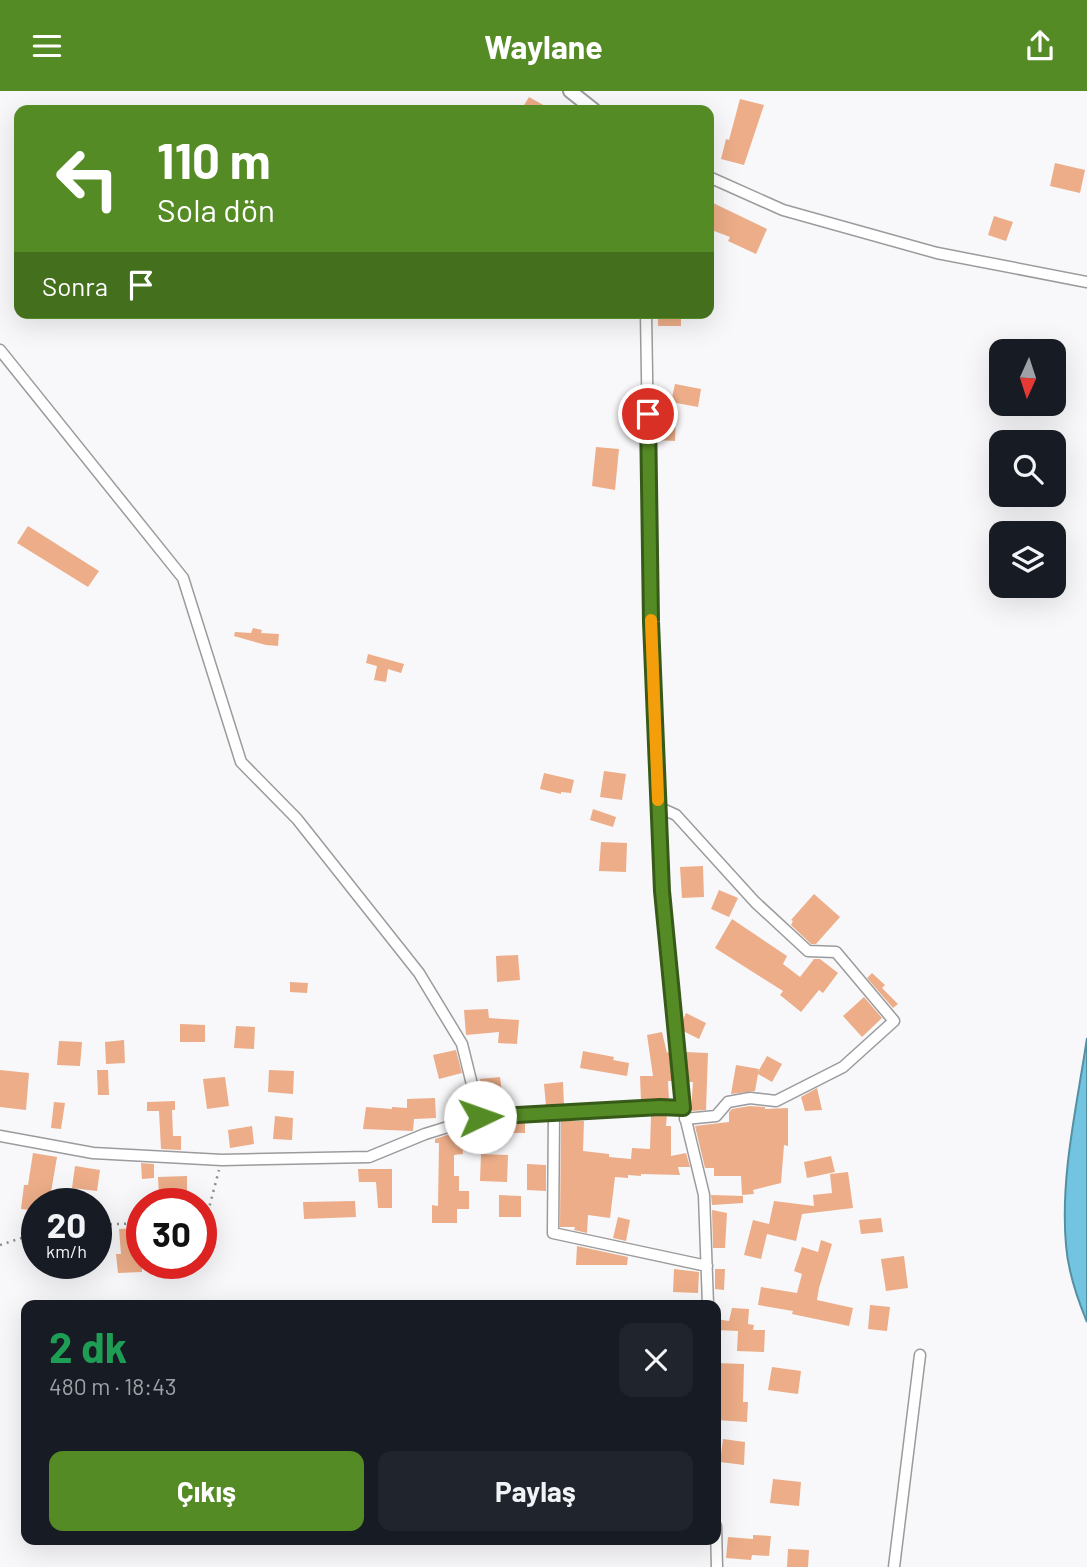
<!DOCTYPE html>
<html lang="tr">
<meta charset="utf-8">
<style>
body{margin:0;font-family:Barlow,sans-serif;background:#20242c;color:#f1f3f6;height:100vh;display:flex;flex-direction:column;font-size:26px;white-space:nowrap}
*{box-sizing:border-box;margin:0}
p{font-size:23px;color:#9ea1a6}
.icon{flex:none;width:38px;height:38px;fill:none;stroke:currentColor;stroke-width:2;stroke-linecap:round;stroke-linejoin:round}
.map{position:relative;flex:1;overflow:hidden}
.side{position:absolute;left:21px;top:1209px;width:700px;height:245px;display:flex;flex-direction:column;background:#171b24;border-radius:14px;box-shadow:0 7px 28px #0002}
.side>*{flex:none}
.guide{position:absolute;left:14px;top:14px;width:700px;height:214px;border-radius:14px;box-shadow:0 7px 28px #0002;background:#558b25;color:#fff;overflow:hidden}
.needle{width:46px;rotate:183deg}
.controls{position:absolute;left:989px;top:248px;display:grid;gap:14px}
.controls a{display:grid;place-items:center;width:77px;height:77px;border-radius:14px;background:#171b24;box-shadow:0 7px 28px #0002;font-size:35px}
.speed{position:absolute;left:21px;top:1097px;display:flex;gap:14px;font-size:35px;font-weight:700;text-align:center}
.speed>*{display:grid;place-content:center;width:91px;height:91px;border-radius:50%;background:#171b24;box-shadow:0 7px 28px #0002;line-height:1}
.speed small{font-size:18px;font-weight:400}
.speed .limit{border:10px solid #d22;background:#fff;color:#111}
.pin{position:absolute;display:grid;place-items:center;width:60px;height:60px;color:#fff;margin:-30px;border:4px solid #fff;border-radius:50%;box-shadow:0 2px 7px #0007}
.me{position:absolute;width:77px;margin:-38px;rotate:87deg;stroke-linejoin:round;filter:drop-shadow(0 0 5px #0008)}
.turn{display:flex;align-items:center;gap:24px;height:147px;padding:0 28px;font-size:32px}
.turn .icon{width:91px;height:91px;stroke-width:2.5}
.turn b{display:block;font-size:49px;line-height:60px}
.then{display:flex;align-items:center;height:66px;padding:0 28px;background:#0003;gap:14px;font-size:26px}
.round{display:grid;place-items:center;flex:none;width:74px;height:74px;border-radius:14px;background:#20242c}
.head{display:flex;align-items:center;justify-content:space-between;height:119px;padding:0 28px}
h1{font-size:42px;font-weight:700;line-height:52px;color:#1e9e55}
.primary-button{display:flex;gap:14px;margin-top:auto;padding:14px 28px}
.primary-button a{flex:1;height:80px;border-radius:14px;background:#558b25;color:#fff;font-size:28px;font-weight:700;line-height:80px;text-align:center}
.primary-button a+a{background:#20242c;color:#f1f3f6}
header{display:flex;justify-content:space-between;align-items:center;height:91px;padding:0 28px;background:#558b25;color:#fff;font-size:32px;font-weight:700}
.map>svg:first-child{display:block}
.water{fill:#72c4e0;stroke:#558fa2;stroke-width:2}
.building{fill:#ecad88}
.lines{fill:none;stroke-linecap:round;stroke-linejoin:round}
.minor-casing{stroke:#9b9b9d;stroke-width:13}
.tertiary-casing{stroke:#9b9b9d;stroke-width:16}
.path{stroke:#8b8b8d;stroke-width:2.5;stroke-dasharray:2 5;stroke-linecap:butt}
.minor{stroke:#fff;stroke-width:10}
.tertiary{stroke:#fff;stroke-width:12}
.route-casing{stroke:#375a18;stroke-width:18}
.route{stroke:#558b25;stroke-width:12}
.slow{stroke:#f59e0b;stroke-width:12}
</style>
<header><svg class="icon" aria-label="menu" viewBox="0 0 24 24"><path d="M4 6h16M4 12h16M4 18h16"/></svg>Waylane<svg class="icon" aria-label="share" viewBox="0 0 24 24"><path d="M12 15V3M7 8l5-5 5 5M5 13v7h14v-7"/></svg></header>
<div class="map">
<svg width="1087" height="1476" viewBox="0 0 1087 1476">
<rect width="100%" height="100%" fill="#f8f8fa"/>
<path class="water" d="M1087,947V1231C1077,1207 1068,1181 1066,1154C1060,1085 1077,1015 1087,947Z"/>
<path class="building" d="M529,6L552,19H521Z
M740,8L764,14L744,74L721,68L726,48L729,49Z
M1055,72L1085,79L1080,102L1050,95Z
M709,110L767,138L756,163L728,150L730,146L709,138Z
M994,125L1013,131L1006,150L988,144Z
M658,222H681V235H658Z
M675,293L701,298L698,316L671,311Z
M655,324L676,325L675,350L655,349Z
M596,356L619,358L615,399L592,395Z
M28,435L99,480L88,496L17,452Z
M253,537L262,539L261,542L279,543L278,555L266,554L234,545L235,541L251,542Z
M368,563L404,573L401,582L388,578L386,591L374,589L377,575L366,572Z
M604,680L626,683L622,709L600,706Z
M544,682L574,689L571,702L561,701V703L540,698Z
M593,718L616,726L613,736L590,729Z
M601,751L627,752L626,781L599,780Z
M703,775L704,806L682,807L680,776Z
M719,799L738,807L729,826L711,818Z
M814,803L840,826L816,853H811L791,834L793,830L791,829Z
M732,828L787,865L783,873L800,886L814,868H820L838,882L823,902L819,899L801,921L780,904L783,900L715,857Z
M518,864L520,889L497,891L496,865Z
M872,882L885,894L882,897L898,913L893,917L867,887Z
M290,891L308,892L307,902L290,901Z
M864,906L882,927L862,946L843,925Z
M488,918L489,927L519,929L517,953L498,952L499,941L466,944L464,919Z
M686,922L706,932L699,948L683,940L682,931Z
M180,933L205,934V951H180Z
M236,935L255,936L254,958L234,957Z
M662,941L667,962L670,960L673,990H668L669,1009L641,1010L640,985H653L647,944Z
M124,949L125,972L106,973L105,951Z
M59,950L82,951L80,975L57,974Z
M456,959L462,982L439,988L433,964Z
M583,960L614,966L613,969L629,972L627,985L580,977Z
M685,961L708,962L706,1019L691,1020L693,991H688Z
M767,965L782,973L772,991L758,983L755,1000L731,1003L736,974L759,978L758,981Z
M0,979L29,982L26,1019L0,1016Z
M97,979H108L109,1004H98Z
M269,979L294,980L293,1003L268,1001Z
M225,986L229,1015L207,1018L203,988Z
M500,986L504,1017L486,1018L480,988Z
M563,991L564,1014L546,1015L544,993Z
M817,997L822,1019L805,1020L801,1006Z
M435,1007L436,1027L414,1028L413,1040L363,1038L366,1016L392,1018V1016L407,1017V1008Z
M175,1010V1019H172L173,1045H181V1059L161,1058L159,1020H147V1011Z
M54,1011L65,1012L61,1038L51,1037Z
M750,1015L765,1016V1018L788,1017V1055L784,1054L781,1092L753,1099L754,1103L742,1104L741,1085H714V1077H705L695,1035L729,1031V1021L732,1018Z
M651,1024H667L666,1035H671V1065L686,1062L690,1076H678L680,1084L641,1083V1085L628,1084V1087L615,1086L610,1127L588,1124L587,1142L574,1139L575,1136H560L561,1030H584L583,1060L609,1063V1066L631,1068L632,1057L650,1058Z
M275,1025L293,1027L292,1049L273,1048Z
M525,1031V1042H497V1032Z
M252,1035L254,1053L230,1057L228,1039Z
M456,1041H462L463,1063L454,1064V1085H459V1100H469V1118H457V1132H432V1114L438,1115L439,1052H435V1048Z
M33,1062L57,1066L49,1113H37V1120L21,1118L24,1094H28Z
M481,1063L508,1064L507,1091L480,1090Z
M831,1065L835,1081L807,1087L804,1071Z
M141,1072L154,1073V1087L142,1088Z
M527,1073L546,1074V1100L527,1099Z
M75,1075L100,1079L97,1100L72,1097Z
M358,1078H392V1117H378L376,1091H359Z
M848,1081L853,1117L802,1123L796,1150L767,1143L761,1168L744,1164L753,1129L769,1133L774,1110L814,1115L813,1104L832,1102L830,1083Z
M187,1085V1104L159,1105L158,1086Z
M499,1104L521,1105V1126H499Z
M711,1104L743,1105V1112L712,1114Z
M355,1110L356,1126L304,1128L303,1111Z
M712,1119L727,1122L725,1157H713Z
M618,1126L630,1129L626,1150L613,1147Z
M881,1127L883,1141L861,1143L859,1129Z
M142,1137V1181L118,1182L116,1163H121L119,1138Z
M821,1149L832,1153L819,1197L817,1209L853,1217L849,1235L792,1223L793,1220L758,1214L761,1196L797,1202L802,1183L794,1180L802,1156L818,1161Z
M577,1155L628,1166L627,1174H576Z
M904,1165L908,1197L886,1200L881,1168Z
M674,1178L699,1181L698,1202L673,1201Z
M715,1178H725L724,1199L715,1198Z
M870,1214L890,1216L887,1240L868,1238Z
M732,1217L749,1218L748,1233L754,1234L753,1239H765L764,1261L737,1260L738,1240L716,1239V1228L729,1230Z
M716,1272L744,1273L743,1311H748L747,1331L716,1329L719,1295H716Z
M772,1276L801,1280L798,1303L768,1299Z
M723,1348L745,1351L744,1374L720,1371Z
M773,1388L801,1391L799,1415L770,1412Z
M753,1444L771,1445L769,1465L752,1464L751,1469L726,1467L728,1446L753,1448Z
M788,1458L809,1459L808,1476H787Z"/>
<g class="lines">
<g class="minor-casing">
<path id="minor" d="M709,86L783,119L937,162L1087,191
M646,222L651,531L661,800L683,1017L704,1104L708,1214
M0,259L183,487L241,671L297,728L419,882L462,953L480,1026
M658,716L676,724L755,811L808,860L836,861L894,930L843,976L776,1010L750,1007L728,1011L716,1025L685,1028
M554,1022L553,1142L707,1175
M0,1045L93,1062L222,1069L369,1066L425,1043L480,1026L660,1016L683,1017
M716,1435L717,1476
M894,1476L920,1264"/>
</g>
<g class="tertiary-casing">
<path id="tertiary" d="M570,0L594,19"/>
</g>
<path class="path" d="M201,1125L209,1117L219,1079
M96,1134L142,1132
M0,1154L37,1142"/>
<use href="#minor" class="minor"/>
<use href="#tertiary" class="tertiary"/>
</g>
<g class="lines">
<g class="route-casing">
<path id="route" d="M480,1026L660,1016L683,1017L662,800L651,531L648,323"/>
</g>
<use href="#route" class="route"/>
<path class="slow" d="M651,529L658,709"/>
</g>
</svg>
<div class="controls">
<a><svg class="needle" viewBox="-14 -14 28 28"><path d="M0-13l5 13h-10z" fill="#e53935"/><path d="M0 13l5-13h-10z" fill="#9ea1a6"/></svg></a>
<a><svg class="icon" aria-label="search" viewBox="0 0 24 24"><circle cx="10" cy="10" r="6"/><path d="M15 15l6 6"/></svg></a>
<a><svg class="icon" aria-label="layers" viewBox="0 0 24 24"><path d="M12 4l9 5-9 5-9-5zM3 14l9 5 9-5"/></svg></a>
</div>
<div class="speed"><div>20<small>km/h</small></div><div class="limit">30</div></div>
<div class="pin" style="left:648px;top:323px;background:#d93025"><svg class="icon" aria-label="arrive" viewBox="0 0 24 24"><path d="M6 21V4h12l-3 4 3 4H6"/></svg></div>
<svg class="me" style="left:480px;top:1026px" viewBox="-20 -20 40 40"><circle r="19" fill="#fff"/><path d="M0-13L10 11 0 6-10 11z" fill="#558b25"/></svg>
<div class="guide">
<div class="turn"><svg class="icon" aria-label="left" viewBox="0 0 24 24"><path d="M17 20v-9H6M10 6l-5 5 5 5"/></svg><div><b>110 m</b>Sola dön</div></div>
<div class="then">Sonra<svg class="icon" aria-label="arrive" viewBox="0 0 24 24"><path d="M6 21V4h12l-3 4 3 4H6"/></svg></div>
</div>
<section class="side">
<div class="head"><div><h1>2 dk</h1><p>480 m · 18:43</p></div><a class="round"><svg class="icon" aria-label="close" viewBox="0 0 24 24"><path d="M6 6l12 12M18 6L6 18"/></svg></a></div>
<div class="primary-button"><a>Çıkış</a><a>Paylaş</a></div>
</section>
</div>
